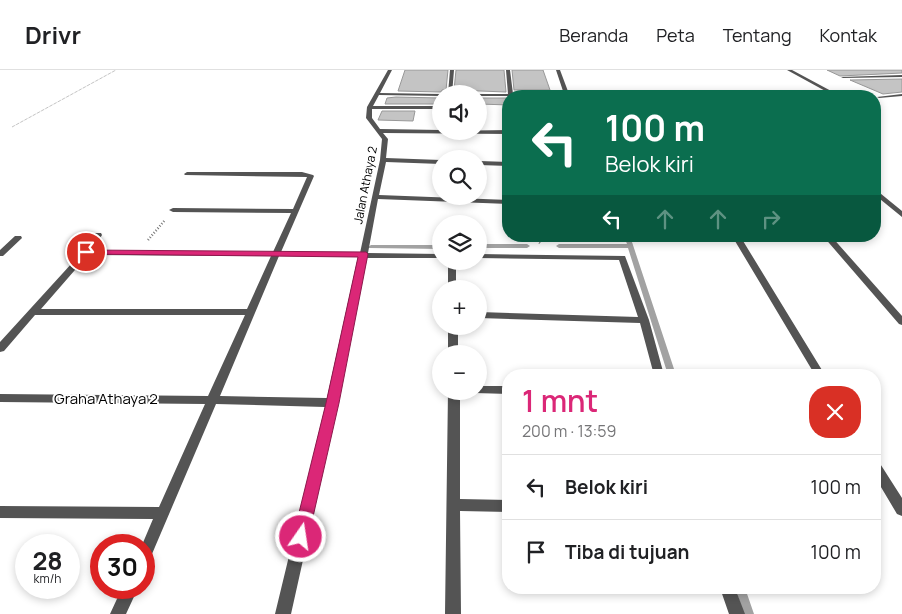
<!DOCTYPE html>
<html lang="id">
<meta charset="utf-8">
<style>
body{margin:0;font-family:Manrope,sans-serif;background:#f6f6f6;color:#202124;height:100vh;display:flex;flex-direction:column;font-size:19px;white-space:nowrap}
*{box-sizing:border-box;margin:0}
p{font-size:16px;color:#757577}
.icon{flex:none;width:28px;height:28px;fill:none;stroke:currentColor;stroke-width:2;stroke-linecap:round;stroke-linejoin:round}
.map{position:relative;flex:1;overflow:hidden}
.details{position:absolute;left:502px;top:299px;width:379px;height:225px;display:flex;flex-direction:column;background:#fff;border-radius:20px;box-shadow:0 2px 8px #0003}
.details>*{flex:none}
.banner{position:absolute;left:502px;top:20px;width:379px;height:152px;border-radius:20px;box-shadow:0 2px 8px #0003;background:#0b6e4f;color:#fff;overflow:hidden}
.tools{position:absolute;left:432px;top:15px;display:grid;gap:10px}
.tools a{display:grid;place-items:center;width:55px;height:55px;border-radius:50%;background:#fff;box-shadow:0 2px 8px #0003;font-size:25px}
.speed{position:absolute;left:15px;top:464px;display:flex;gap:10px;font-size:25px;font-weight:700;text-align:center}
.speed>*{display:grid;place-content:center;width:65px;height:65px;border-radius:50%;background:#fff;box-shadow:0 2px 8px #0003;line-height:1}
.speed small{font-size:12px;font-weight:400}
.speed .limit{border:8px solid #d22;background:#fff;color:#111}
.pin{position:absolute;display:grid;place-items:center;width:42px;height:42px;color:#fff;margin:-21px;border:2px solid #fff;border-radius:50%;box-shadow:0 1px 5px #0007}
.me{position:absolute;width:55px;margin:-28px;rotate:13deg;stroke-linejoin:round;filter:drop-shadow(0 0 4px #0008)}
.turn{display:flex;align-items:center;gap:18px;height:105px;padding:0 20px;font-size:22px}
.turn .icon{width:65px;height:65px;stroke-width:2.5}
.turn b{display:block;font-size:35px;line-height:42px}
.lanes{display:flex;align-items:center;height:48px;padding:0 20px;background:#0003;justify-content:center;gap:25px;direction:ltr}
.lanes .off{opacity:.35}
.round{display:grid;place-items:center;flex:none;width:52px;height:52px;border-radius:20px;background:#f6f6f6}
.head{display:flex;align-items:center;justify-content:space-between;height:85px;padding:0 20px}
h1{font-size:30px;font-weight:600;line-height:38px;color:#db2777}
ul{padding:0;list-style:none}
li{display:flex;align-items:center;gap:15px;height:65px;padding:0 20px;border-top:1px solid #e0e0e0}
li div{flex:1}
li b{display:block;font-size:19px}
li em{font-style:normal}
header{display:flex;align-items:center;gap:30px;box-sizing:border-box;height:70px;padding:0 25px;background:#fff;border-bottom:1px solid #e0e0e0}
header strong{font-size:24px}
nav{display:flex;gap:28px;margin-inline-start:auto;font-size:18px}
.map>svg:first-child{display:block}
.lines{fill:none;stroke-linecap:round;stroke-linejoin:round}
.stream{fill:#a2a2a2;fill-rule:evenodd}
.building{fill:#c4c4c4;stroke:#989898}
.path-far1{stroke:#767676;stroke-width:1;stroke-dasharray:0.5 1;stroke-linecap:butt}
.path{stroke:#767676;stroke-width:2.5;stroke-dasharray:1 2;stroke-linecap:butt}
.minor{fill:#545454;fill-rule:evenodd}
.route{fill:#db2777;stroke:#8e194d}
.labels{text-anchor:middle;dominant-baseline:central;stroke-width:4;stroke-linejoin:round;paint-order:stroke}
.far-street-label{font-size:12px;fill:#000;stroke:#fff}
.street-label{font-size:15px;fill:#000;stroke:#fff}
</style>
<header>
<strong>Drivr</strong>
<nav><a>Beranda</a><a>Peta</a><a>Tentang</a><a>Kontak</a></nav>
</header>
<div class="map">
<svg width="902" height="544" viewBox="0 0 902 544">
<rect width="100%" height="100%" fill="#fff"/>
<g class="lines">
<path class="stream" d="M624,166H630L676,305H668L628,178H559L556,176L559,174H627Z
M479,174H527L530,176L527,178H479Z
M371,175H441V179L369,178L368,177Z
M735,518H745L754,544H744Z"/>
</g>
<path class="building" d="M405,0H448L446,20H442L441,22L398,21Z
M456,0H504L506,22L454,20Z
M512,0H543L550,20H514Z
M827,0H902V3L840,6Z
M902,9V22L883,24L850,10Z
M387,28L396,27L440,28L439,34H385Z
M479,28H509V35L479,34Z
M382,41H415L413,51L378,50Z"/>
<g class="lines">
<path class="path-far1" d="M12,57L116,0"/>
<path class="path" d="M533,166L540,173
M148,170L165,150"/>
<path class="minor" d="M388,0H392L380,23L441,24V26L379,25L373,36H441V39H372V48L380,59L441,60V61L509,60V64L383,63L388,69L386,88L441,90V94L386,92L379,125L509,130V134L378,129L368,183L441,184V188H367L338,333L291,544H275L325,337L216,334L149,491L144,493V475H142L153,449L0,448V436L159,437L205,334L0,332V324L208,326L245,245H35L4,281L0,282V272L83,181L95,163H101L102,165L92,181L273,182L291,143L173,142L169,140L173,138L293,139L307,107L185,105L184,104L187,102H302L313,105L314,106L281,182L360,183L380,90L382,69L366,48L367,37ZM88,185L271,186L247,239H41ZM279,186L358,187L327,328L220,326Z
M450,0H454L452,24H448Z
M506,0H510L513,24L534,25L536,26H479V24H508Z
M556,0H560L569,24L567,26H562L564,24Z
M787,0H792L833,22L829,23Z
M902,5V7L843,8L841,7Z
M902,24V26L879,28L877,27Z
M479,36L483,37L484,38L479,39Z
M479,91L509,92V96L479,95Z
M875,119L902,141V147L875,125Z
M15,166H21L22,168L3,186H0V180Z
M732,166H740L825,305H815Z
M823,166H831L902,246V255L899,254Z
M479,184L625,186L649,250L664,305H654L640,253L479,248V242L638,247L619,190L479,188Z
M448,191H456V219H448Z
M448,256H458V284H448Z
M479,316H509V324L475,323L474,321H479Z
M448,321H460V429L509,430V442L460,441L461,544H445Z
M875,390L879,392L902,428V446L897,444L875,407Z
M122,518H138L126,544H110Z
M720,518H735L745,544H729Z"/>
</g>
<path class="route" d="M86,180L366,182L368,184L339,333L307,473L301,475L296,473L293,467L326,333L358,187L82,184V181Z"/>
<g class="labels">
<g class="far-street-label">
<text transform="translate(365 115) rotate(-79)">Jalan Athaya 2</text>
</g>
<g class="street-label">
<text x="106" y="328">Graha Athaya 2</text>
</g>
</g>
</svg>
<div class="tools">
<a><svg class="icon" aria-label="sound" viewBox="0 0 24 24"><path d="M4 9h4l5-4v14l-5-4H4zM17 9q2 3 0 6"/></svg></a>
<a><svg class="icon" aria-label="search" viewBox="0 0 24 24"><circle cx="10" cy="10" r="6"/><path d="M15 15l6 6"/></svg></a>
<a><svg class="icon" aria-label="layers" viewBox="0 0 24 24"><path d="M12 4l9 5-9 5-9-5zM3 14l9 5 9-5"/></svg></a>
<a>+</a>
<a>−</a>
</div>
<div class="speed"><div>28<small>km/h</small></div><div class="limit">30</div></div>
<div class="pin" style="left:86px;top:182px;background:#d93025"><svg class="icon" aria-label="arrive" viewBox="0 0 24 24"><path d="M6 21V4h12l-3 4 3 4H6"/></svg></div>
<svg class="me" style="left:301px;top:467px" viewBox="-20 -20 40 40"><circle r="17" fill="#db2777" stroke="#fff" stroke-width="3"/><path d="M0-11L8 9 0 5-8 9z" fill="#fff"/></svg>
<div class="banner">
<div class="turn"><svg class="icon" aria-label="left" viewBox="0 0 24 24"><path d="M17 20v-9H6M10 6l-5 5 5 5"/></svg><div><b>100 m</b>Belok kiri</div></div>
<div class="lanes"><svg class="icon" aria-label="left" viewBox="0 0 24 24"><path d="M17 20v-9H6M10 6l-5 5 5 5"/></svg><svg class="icon off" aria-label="ahead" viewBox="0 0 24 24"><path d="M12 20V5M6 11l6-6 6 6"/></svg><svg class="icon off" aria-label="ahead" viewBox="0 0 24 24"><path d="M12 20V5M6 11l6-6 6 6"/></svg><svg class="icon off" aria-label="right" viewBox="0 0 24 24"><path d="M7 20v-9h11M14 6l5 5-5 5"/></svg></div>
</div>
<section class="details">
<div class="head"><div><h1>1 mnt</h1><p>200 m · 13:59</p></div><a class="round" style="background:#d93025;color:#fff"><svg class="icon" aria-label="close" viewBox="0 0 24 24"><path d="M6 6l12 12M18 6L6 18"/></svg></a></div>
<ul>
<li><svg class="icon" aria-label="left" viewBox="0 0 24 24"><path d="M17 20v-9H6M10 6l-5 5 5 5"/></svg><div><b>Belok kiri</b></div><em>100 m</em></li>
<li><svg class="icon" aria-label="arrive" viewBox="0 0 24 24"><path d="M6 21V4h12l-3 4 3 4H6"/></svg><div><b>Tiba di tujuan</b></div><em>100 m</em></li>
</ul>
</section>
</div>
